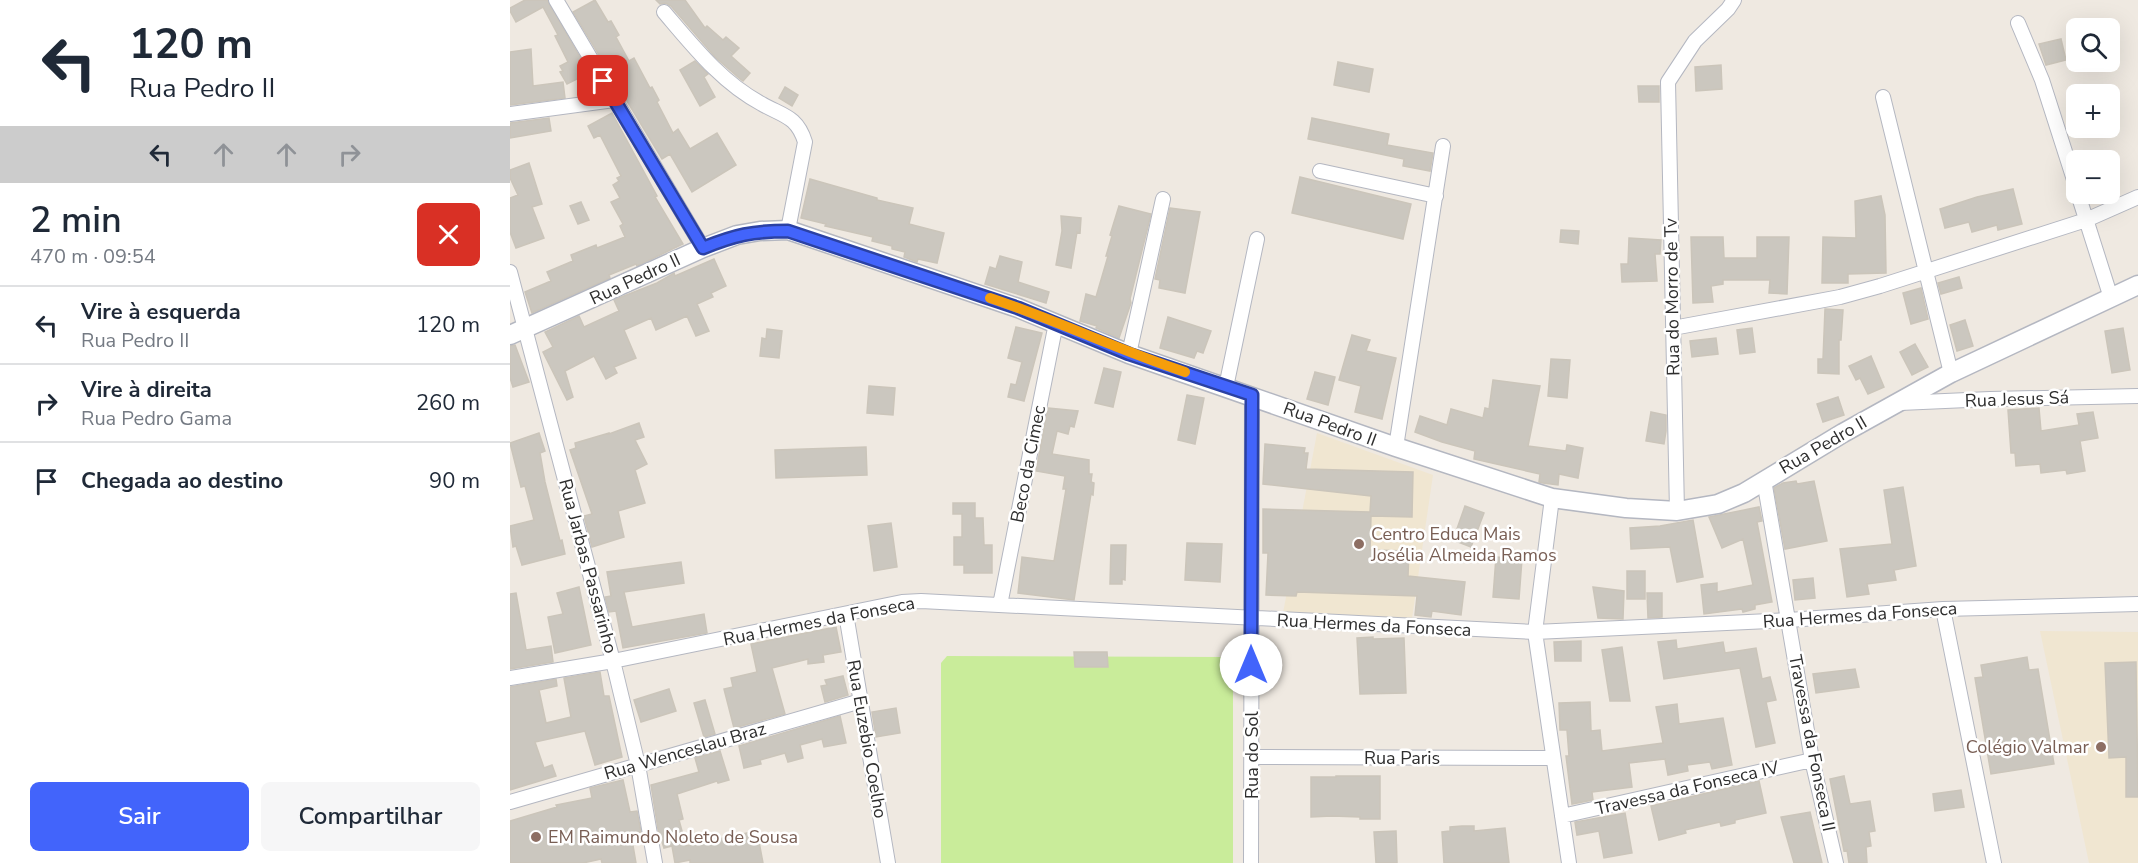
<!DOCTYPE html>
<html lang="pt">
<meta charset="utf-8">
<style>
body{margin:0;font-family:"Nunito Sans",sans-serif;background:#f6f6f7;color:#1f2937;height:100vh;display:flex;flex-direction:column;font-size:22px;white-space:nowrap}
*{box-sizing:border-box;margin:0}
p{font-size:20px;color:#747a83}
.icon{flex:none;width:33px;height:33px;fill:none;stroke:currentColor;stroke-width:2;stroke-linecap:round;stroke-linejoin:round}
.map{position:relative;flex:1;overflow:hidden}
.sheet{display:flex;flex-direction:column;background:#fff;width:510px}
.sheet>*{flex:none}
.guide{background:#fff;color:#1f2937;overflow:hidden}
.buttons{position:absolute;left:1556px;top:18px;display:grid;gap:12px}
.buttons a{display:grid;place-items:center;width:54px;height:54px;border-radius:9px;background:#fff;box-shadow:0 6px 24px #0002;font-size:30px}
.pin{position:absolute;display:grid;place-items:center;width:51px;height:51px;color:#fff;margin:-26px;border-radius:12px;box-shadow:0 3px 9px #0006}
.me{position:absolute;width:66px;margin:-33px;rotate:0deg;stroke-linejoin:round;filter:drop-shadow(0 0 4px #0008)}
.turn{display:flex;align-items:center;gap:21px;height:126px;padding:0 30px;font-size:27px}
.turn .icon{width:78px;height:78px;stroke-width:2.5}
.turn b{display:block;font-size:42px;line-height:51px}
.lanes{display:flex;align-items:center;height:57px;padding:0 30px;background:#0003;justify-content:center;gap:30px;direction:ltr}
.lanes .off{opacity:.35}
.round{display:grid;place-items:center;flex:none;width:63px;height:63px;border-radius:9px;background:#f6f6f7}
.headline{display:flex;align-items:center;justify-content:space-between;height:102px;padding:0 30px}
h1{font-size:36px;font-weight:600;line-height:45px}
.cta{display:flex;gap:12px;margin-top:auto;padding:12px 30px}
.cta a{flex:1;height:69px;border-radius:9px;background:#4264fb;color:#fff;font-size:24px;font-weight:600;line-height:69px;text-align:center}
.cta a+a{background:#f6f6f7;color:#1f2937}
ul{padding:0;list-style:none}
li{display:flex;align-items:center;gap:18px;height:78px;padding:0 30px;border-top:2px solid #e0e1e3}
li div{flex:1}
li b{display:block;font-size:22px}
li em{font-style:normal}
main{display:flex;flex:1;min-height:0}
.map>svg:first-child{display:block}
.education{fill:#f0e6d1}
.pitch{fill:#c9ec9a}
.building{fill:#cbc7bf;stroke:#cbc5ba;stroke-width:1.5}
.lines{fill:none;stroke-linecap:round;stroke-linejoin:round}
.minor-casing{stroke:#b4b7c1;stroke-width:16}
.tertiary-casing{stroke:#b4b7c1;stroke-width:21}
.minor{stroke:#fff;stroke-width:14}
.tertiary{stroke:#fff;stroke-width:18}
.route-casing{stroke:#2b41a3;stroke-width:15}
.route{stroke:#4264fb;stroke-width:10}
.slow{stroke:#f59e0b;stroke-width:10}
.education-dot{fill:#8d6e63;stroke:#fff;stroke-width:2}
.labels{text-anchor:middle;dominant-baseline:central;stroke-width:5;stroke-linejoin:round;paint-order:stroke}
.street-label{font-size:18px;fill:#2e2e2e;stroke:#fff}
.education-label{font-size:18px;fill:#785e54;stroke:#fff;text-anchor:start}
</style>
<main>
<section class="sheet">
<div class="guide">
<div class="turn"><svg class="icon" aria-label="left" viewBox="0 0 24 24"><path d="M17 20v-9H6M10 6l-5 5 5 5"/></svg><div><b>120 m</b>Rua Pedro II</div></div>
<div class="lanes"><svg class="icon" aria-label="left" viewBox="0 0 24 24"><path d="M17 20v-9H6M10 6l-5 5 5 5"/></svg><svg class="icon off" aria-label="ahead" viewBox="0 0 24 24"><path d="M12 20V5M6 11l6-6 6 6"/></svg><svg class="icon off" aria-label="ahead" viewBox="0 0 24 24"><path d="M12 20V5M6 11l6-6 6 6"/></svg><svg class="icon off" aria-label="right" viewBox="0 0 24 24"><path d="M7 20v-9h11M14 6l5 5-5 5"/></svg></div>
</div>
<div class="headline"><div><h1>2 min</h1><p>470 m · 09:54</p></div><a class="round" style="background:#d93025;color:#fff"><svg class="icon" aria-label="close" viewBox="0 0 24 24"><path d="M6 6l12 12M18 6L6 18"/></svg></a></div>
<ul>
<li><svg class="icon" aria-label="left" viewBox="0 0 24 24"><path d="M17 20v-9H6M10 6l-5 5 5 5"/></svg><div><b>Vire à esquerda</b><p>Rua Pedro II</p></div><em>120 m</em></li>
<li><svg class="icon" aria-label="right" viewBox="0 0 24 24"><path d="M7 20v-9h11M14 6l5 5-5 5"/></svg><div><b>Vire à direita</b><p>Rua Pedro Gama</p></div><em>260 m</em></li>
<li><svg class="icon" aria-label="arrive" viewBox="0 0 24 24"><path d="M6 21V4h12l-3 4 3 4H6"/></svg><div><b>Chegada ao destino</b></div><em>90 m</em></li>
</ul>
<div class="cta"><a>Sair</a><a>Compartilhar</a></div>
</section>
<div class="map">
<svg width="1628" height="863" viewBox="0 0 1628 863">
<rect width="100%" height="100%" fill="#efe9e1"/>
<path class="education" d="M807,433L923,475L902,618L773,613Z
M1530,631L1628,632V863H1579Z"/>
<path class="pitch" d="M437,656L716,657L723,663V863H431V663Z"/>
<path class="building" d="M15,0H37L79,73L57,84L50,72L53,71L50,66L58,62L45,36L48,35L33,7L6,22L0,11V8Z
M85,0L98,22L101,21L109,35L106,37L119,61L124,58L140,88L142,87L149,100L147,102L163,133L168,129L180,149L207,133L226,165L182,192L160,154L152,159L63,12Z
M146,0H175L195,28L197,26L213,40L216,37L229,48L221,56L240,73L233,81L229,78L205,57L161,6L156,3L150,4Z
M1551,39L1556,60L1536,65L1529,44Z
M21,49L23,86L53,82L55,98L0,105V52Z
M185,61L198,74L194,77L205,97L190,106L170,70Z
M828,62L863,69L859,92L824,85Z
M1211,65L1212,89L1186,91L1185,67Z
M1128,86H1149V102H1129Z
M275,87L288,95L282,106L269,98Z
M102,113L147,196L145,197L173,244L127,266L126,264L99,275L100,278L22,313L15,292L41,281L37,272L63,261L61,255L86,245L87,248L115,237L110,226L113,224L101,202L110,198L103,185L109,181L107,178L111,176L90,135L84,138L78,126Z
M39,118L41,131L0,138V123Z
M802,118L879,134L877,145L923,153L920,171L893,166L894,159L798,139Z
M19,163L32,204L22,207L34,238L6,248L0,232V198L8,195L0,178V170Z
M790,177L901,204L893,239L782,213Z
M300,179L367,198V200L403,208L399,224L434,233L427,263L408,259L407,262L394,257L395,252L382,249V246L362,241L363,237L315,226L316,224L291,218Z
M1503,189L1512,224L1488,230L1487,225L1462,232L1459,222L1435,228L1430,209L1467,197Z
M1371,196L1375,215L1376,273L1338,274V283H1312L1313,237L1346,238L1345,201Z
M71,202L79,220L68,224L60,206Z
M609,206L641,214L620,299L621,303L609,338L586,328L587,326L570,321L576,294L586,297L598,256H596L602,236L600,235Z
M660,208L690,212L675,293L649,288L650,280L645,279Z
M551,216L571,218L570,233L567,232L561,268L546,265L552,231Z
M1051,230L1069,231L1068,244L1050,242Z
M1181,237H1213L1214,258H1247V237H1279L1277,294L1259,293L1260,280H1213V284L1201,286L1203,302L1183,303Z
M1119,238L1151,240L1150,254H1145L1147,281L1112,282L1111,264H1118Z
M490,256L512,262L508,282L539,292L536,303L475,284L480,267L486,269Z
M204,259L216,286L201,293L203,297L187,304L199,331L186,336L177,316L146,330L141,318L114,330L126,358L104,367L107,373L96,379L84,356L55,371L63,397L57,400L33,352L43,347L35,332L69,316L74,327L109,311L104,300L147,283L164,273L165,276Z
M1449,277L1452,288L1431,294L1428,283Z
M1411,288L1418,319L1401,324L1393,293Z
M1315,309L1333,310L1331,340H1329V374L1308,373V359H1313Z
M658,317L701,331L693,353L687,351L684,358L650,348Z
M1455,320L1463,346L1447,351L1440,325Z
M506,327L532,333L514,401L498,397L501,384L506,385L512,362L498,358Z
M1242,328L1245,352L1230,354L1227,330Z
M1613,328L1620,370L1602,373L1595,331Z
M257,329L272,331L269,358L250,356L252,338L256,339Z
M842,335L860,340L856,351L886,358L872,419L845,412L851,386L829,380Z
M1206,338L1208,354L1182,357L1180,341Z
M1405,344L1418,367L1402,375L1390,352Z
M5,345L19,382L3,387L0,378V346Z
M1361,356L1374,387L1358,394L1350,378L1346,380L1339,366Z
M1041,359L1060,360L1057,398L1038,396Z
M594,368L611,372L603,407L585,403Z
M805,372L825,377L818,405L797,399Z
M983,380L1030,386L1018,446L1056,451L1057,445L1073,448L1068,478L1049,474L1048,485L1033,483L1029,482L1030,474L964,459L965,451L932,442L905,432L910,416L937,425L941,409L973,418L975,408L979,409Z
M359,386L385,388L383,415L357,413Z
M677,395L694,398L685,444L668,440Z
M1328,397L1334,415L1313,422L1307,404Z
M538,408L568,411L564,427L560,426L558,434L547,431L542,454L579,460V474H582L581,482L584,483L583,495L581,494L564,600L508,593L512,557L544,561L556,489H553L555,476L526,471Z
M1529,408L1531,431L1569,425L1567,414L1583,412L1588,438L1570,441L1575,471L1557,474L1556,470L1531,473L1530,464L1506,466L1505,453H1501L1498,410Z
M1141,412L1156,415V431L1154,444L1136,441Z
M129,423L134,437L125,440L137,464L125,470L135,503L108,511L114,537L82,547L74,516L82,514L60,450L66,448L65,443L99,433V434Z
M29,433L35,451L30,453L35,482L50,541L52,540L55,554L12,565L6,546L3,547L0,526L24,520L15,486L11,487L0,443Z
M755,444L795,448L794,453H798L796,469L903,472L902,517L861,516L860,550L899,551L898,576L955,582L951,615L922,611L921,617L905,615L907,596L787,592L786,596L756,595L758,553H753V509L860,512L861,496L753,484Z
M356,447L357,475L266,478L265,450Z
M1286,481L1287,484L1304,481L1317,541L1275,549L1264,488L1273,483Z
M1393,487L1406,566L1384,570L1386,580L1357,584L1359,594L1337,597L1330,549L1382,544L1374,490Z
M443,503H465V518H473L474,545H482V573H454V565H444V537H452V514H443Z
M955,506L974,513L961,547L943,540Z
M1249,507L1252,521L1247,522L1262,602L1245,605V609L1233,612L1232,609L1194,614L1191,585L1207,583V592L1243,585L1233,539L1212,548L1199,517Z
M1183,520L1193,577L1167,582L1160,547L1121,549L1120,528L1150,526Z
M381,523L387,567L364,571L358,526Z
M677,543L712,544L710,582L675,580Z
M601,545H616L615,580L612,579V584H600Z
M986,557L1012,559L1009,599L983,597Z
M171,562L174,583L114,592L122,627L194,614L197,633L113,648L106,611L99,612L95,597L101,596L97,572Z
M1117,571H1135V599H1117Z
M1303,578L1305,598L1285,600L1283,580Z
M69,587L81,645L45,653L38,617L53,614L47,593Z
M1083,587L1114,591L1113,619L1088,618Z
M6,593L16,650L41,646L43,662L0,669V594Z
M1137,593H1152V617L1138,618Z
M326,627L331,652L313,655L314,662L298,664V659L262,668L275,714L224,728L214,689L223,687L221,678L247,672L241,644Z
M863,637V639L894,638L896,693L850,694L847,638Z
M1166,640L1167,649L1213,642L1215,653L1246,648L1252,679L1260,677L1266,700L1256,702L1265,743L1246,747L1230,668L1154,679L1148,642Z
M1071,641V661H1045L1044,642Z
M1112,647L1120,701H1100L1092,650Z
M564,652H597L598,667H565Z
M1517,657L1519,670L1528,669L1544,764L1481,774L1465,678L1473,677L1471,665Z
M1626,662L1628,797H1616V757L1599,758L1595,663Z
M1345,669L1349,687L1306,693L1303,674Z
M90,672L94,696H99L112,757L85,765L75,731L25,742L34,768L42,765L46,776L0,790V687L46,679L47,686L29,690L36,723L61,717L54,678Z
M333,676L338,695L315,702L311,686L317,685L315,680Z
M159,689L166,711L131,722L124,700Z
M195,700L205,734L194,737L184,703Z
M1080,702L1081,731L1090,730L1092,751L1153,743L1146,707L1167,704L1169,724L1213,718L1222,765L1202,769L1200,762L1177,765L1178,771L1158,775L1155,759L1119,763L1122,787L1082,792L1083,800L1062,804L1056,756H1059L1057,730H1050L1049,703Z
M386,708L390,733L366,737L362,712Z
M330,716L336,743L314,747L312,739L290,745L293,758L278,762L275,753L250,760L251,764L234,768L229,746Z
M210,751L219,780L208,783L207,781L167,794L173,819L169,820L176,846L247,831L253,863H180V860L165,863L162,846L154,848L148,829L141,785L189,772L185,758Z
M826,776H870V819H850V817L822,816L801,817V777H826Z
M1334,776L1340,804L1360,801L1365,831L1359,832L1361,846L1356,847L1357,863H1339L1337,850L1334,851L1320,779Z
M113,780L120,812L127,811L131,832L121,834L126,863H92L91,859L73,863H0V821L47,807L46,805L82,798L80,788Z
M1249,781L1256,813L1225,820V823L1211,826L1210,822L1175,830L1176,833L1149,840L1141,806Z
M1451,790L1454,807L1425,811L1423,794Z
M1300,812L1312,863H1284L1271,817Z
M1115,813L1122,853L1094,858L1089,831L1067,835L1065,822Z
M952,826H964V831L995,828L999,863H934L932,832L940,831V827Z
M886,831L887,863H866L864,832Z"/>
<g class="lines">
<g class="minor-casing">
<path id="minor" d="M46,0L193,248
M154,12C183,46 212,83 252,104C273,116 287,116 295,142L278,230
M1508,23L1532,80L1566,186
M1373,97L1441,373
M0,114L104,100
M810,171L926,196
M1568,194L1601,298
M0,272L103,661L128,765L145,863
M1163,328L1330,297L1370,286L1576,220L1628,197
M619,354L653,199
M716,387L747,239
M1390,403L1480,399L1628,396
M886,447L933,146
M1254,480L1302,760L1326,863
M1042,498L1025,632L1059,863
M1167,511L1158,82L1185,41L1218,9L1224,0
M490,605L546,323
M1433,609L1484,863
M336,614L378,863
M0,678L103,661L392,602L411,601L1025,632L1279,620L1433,609L1628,604
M742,757L1042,758
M0,802L351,701
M1052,816L1302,760
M741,863L742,395"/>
</g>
<g class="tertiary-casing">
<path id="tertiary" d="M0,335L193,248L227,235L250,231L278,230L508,308L619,354L886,447L1042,498L1116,508L1167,511L1208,504L1234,493L1333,433L1441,373L1628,285"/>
</g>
<use href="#minor" class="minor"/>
<use href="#tertiary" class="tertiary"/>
</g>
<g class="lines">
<g class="route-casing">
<path id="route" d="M93,81L193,248C225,235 243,231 278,231L508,308L619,354L742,395L741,665"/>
</g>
<use href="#route" class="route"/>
<path class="slow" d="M480,298C546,320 608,350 675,372"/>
</g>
<g class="education-dot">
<circle cx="849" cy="544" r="6"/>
<circle cx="1591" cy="747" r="6"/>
<circle cx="26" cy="837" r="6"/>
</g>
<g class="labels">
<g class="street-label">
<text transform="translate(125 279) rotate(-25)">Rua Pedro II</text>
<text transform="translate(1162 297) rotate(-91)">Rua do Morro de Tv</text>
<text transform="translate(1507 399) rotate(-2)">Rua Jesus Sá</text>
<text transform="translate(820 424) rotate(20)">Rua Pedro II</text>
<text transform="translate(1313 445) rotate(-30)">Rua Pedro II</text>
<text transform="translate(518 464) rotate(-79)">Beco da Cimec</text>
<text transform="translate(78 566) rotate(75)">Rua Jarbas Passarinho</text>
<text transform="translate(1350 615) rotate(-4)">Rua Hermes da Fonseca</text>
<text transform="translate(309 621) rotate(-11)">Rua Hermes da Fonseca</text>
<text transform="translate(864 625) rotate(3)">Rua Hermes da Fonseca</text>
<text transform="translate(357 739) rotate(80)">Rua Euzebio Coelho</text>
<text transform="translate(1302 743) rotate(79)">Travessa da Fonseca II</text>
<text transform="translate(175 751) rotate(-16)">Rua Wenceslau Braz</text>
<text transform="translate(742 755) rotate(-90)">Rua do Sol</text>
<text x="892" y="758">Rua Paris</text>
<text transform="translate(1177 788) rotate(-13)">Travessa da Fonseca IV</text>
</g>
<g class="education-label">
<text x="861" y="534">Centro Educa Mais<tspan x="861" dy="21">Josélia Almeida Ramos</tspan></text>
<text x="1579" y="747" text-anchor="end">Colégio Valmar</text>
<text x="38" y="837">EM Raimundo Noleto de Sousa</text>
</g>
</g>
</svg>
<div class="buttons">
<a><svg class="icon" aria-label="search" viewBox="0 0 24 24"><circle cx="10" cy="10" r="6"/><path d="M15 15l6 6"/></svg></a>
<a>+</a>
<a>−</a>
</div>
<div class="pin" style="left:93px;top:81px;background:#d93025"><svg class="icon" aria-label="arrive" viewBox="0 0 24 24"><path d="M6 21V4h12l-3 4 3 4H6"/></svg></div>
<svg class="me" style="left:741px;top:665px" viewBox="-20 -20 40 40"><circle r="19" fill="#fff"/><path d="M0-13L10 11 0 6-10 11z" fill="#4264fb"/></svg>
</div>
</main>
